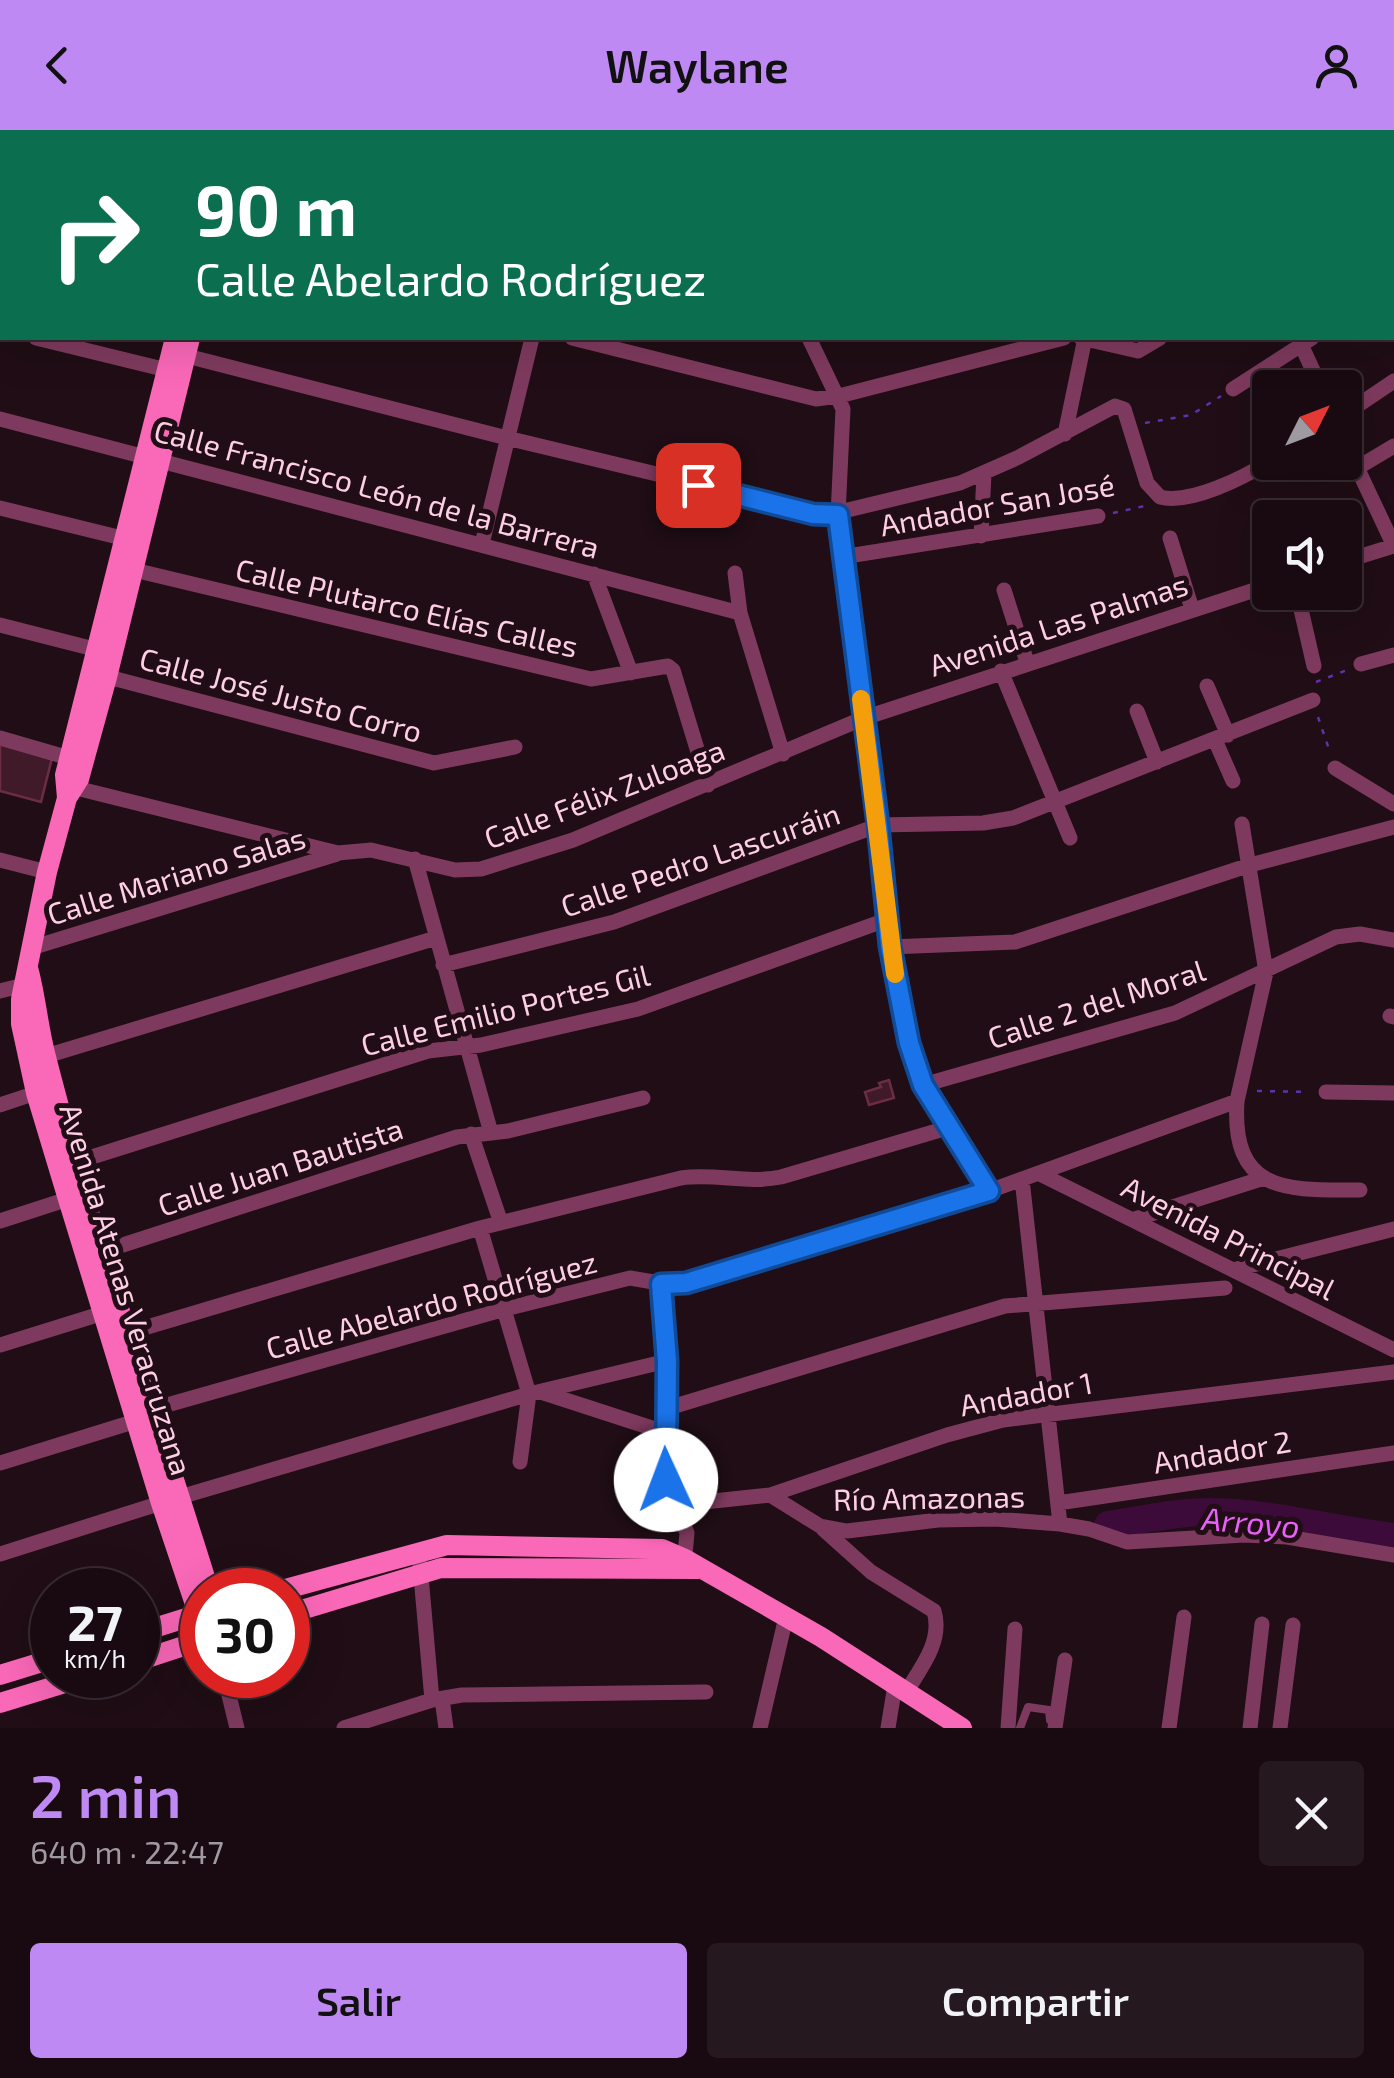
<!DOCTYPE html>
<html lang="es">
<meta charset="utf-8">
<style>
body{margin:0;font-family:"Exo 2",sans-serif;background:#25181e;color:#f1f3f6;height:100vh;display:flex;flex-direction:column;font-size:38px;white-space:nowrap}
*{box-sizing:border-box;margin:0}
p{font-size:32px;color:#9f9a9f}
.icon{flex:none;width:55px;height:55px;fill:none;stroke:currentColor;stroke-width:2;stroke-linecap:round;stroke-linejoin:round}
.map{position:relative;height:1598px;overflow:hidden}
.side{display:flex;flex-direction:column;background:#180a10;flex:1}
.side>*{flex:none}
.top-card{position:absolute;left:0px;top:0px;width:1395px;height:210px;box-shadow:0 10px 40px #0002,0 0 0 2px #362b30;background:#0b6e4f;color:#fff;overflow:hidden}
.needle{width:65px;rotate:48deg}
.tools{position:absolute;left:1252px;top:240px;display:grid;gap:20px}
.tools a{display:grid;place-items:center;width:110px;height:110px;border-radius:10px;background:#180a10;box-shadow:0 10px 40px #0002,0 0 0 2px #362b30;font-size:50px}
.speed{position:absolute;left:30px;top:1438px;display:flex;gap:20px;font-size:50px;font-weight:700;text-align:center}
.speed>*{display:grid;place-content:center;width:130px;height:130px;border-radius:50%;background:#180a10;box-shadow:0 10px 40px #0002,0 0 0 2px #362b30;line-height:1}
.speed small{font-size:25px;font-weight:400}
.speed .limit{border:15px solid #d22;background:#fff;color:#111}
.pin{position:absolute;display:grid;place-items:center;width:85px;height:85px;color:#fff;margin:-42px;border-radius:20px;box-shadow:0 5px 15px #0006}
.me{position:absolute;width:110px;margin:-55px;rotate:358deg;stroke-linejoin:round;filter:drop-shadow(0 0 8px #0008)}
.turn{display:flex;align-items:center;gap:35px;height:210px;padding:0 30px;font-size:45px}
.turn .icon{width:130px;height:130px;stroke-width:2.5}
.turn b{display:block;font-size:70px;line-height:85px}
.round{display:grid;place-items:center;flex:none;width:105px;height:105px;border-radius:10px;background:#25181e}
.overview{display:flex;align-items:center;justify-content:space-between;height:170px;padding:0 30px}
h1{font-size:60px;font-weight:600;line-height:75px;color:#bf89f3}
.cta{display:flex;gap:20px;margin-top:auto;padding:20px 30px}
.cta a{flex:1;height:115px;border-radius:10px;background:#bf89f3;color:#111;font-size:40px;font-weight:600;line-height:115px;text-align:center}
.cta a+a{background:#25181e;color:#f1f3f6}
header{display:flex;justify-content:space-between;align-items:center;height:130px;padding:0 30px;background:#bf89f3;color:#111;font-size:45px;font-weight:600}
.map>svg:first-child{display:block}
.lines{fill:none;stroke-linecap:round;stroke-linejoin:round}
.river{stroke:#3c0b39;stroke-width:28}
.building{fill:#401a28;stroke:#6c2d44;stroke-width:2.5}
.path{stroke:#5f31ae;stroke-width:2.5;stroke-dasharray:5 8;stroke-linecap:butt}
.service{stroke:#7e3a5e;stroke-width:8}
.minor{stroke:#7e3a5e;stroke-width:15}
.secondary{stroke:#fa68b8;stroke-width:20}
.route-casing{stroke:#114b97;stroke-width:25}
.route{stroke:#1a73e8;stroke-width:18}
.slow{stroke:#f59e0b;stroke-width:18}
.labels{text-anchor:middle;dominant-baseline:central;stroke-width:10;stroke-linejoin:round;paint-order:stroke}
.street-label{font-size:30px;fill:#fecee4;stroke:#200d15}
.water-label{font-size:32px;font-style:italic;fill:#e95ffa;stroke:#200d15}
</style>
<header><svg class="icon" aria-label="back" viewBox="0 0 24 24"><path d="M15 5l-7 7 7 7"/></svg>Waylane<svg class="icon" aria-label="person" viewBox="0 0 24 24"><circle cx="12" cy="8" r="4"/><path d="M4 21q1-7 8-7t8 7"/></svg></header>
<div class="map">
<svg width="1394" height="1598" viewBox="0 0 1394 1598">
<rect width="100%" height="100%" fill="#200d15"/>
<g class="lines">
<path class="river" d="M1108,1395C1140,1390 1175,1382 1208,1382C1271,1382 1332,1400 1394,1407"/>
</g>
<path class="building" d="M0,614L52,628L41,672L0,661Z
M889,950L894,968L869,975L865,962L881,957L879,953Z"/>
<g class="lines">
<path class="path" d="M1084,0L1085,2
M1145,293L1191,285L1221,266
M1113,383L1149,375
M1316,552L1347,540
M1318,587L1330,622
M1257,961L1309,962"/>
<path class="service" d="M1020,1598L1028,1577L1049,1580L1050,1590"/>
<path class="minor" d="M645,0L656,2
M956,0L958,2
M1189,0L1190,2
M1375,0L1376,2
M108,2L109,0
M754,2L755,0
M1112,2L1119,0
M1314,2L1317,0
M1392,43L1394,47
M1392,61L1394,60
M0,111H2
M1392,152L1394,151
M0,199H2
M36,208L167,240
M572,208L816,269L839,266L1064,208
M809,208L843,279L838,385L879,695L890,817L909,913L923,955L989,1061
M1081,208L1138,221L1160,208
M1298,208L1321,258
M175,223L507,308L827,385L960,353L1019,327L1115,276L1124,279L1147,353L1160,367C1190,375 1245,347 1270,331
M1233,259L1312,208
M1345,284L1394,251
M0,289L740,483
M1065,304L1085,208
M1345,312L1394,416
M1357,338L1394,316
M0,378L126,409
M981,406L984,344
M1170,408L1192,479
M482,414L532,208
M842,427L1098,386
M1345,431L1394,416
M134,440L591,549L668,536L673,540L708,655
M735,443L740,483L783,624
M594,444L631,543
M1004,460L1027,532
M1297,462L1314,536
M0,495L98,520
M1361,534L1394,525
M1001,541L1070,708
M97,544L434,633L515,617
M1207,556L1228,605
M1137,581L1157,632
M0,608L69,628
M1215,610L1233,651
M1335,638L1394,674
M68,656L338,723L371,720L455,740L481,739L573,710L864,588L1270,455
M1242,694L1266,842L1237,971C1231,1065 1289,1060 1360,1060
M415,729L491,1003
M0,730L47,742
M890,817L1015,812L1250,735L1394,697
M31,818L337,724
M443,835L614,792L879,695L983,693L1013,688L1313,570
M0,861L32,853
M1390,886L1394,887
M46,926L436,808
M923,955L1175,883L1336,807L1360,804L1394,810
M1326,962L1394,963
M0,975L36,963
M471,1004L501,1093
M76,1032L428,921L481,915L638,879L886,790
M1038,1043L1394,1220
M1022,1049L1060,1394
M1135,1089L1264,1048
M0,1091L68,1069
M480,1098L529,1264L520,1332
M95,1124L457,1007L508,1001L643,968
M1233,1140L1394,1099
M661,1154L667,1231L666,1350L687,1403L684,1435
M144,1198L480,1098L681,1048C715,1043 747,1054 781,1047L947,998
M0,1215L113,1180
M544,1263L664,1302
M153,1279L505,1179L630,1148L671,1155L686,1153L989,1061L1237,971
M665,1279L1005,1176L1225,1158
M0,1333L136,1291
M770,1365L820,1396L847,1401L938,1390L995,1389L1060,1394L1089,1399L1127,1412L1244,1405L1287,1407L1394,1425
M180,1367L529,1264L667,1231
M1058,1373L1394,1323
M676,1375L770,1365L947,1305L1003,1290L1394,1242
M823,1399L871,1442L934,1481C943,1511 921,1538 906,1562
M0,1424L161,1373
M420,1435L432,1570
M224,1545L237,1598
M442,1569L446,1598
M344,1598L432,1570L462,1565L706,1562
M760,1598L786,1487
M888,1598L895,1555
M1008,1598L1015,1499
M1055,1598L1065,1530
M1169,1598L1184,1487
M1250,1598L1262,1494
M1280,1598L1293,1495"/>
<path class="secondary" d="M232,2L233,0
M190,208L107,547L79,649L67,668L47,742L21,869V894L36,963L68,1069L161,1373L202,1495
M67,668L65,645L175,208
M28,838C36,867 38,897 46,927C92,1107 154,1283 209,1460
M282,1460L447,1415L662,1419L685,1429L821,1507L962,1598
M288,1484L441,1438L698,1439
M138,1503L202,1483
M138,1531L202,1510
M0,1545L52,1529
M0,1573L91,1545"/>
</g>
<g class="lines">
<g class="route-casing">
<path id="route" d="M666,1350L667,1231L661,1154L686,1153L989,1061L923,955L909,913L890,816L878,695L838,385L813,384L698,355"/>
</g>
<use href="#route" class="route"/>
<path class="slow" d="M861,569L895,844"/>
</g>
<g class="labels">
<g class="street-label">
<text transform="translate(377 358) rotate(15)">Calle Francisco León de la Barrera</text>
<text transform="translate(997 374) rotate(-10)">Andador San José</text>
<text transform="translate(407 477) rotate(13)">Calle Plutarco Elías Calles</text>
<text transform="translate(1058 494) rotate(-18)">Avenida Las Palmas</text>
<text transform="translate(281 564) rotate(15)">Calle José Justo Corro</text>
<text transform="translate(604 663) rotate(-21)">Calle Félix Zuloaga</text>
<text transform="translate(700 729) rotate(-19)">Calle Pedro Lascuráin</text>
<text transform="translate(176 745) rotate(-17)">Calle Mariano Salas</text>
<text transform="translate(1096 873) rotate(-18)">Calle 2 del Moral</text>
<text transform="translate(505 879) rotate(-14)">Calle Emilio Portes Gil</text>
<text transform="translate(280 1036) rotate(-18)">Calle Juan Bautista</text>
<text transform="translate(1229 1107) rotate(27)">Avenida Principal</text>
<text transform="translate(127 1159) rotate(73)">Avenida Atenas Veracruzana</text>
<text transform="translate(431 1174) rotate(-15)">Calle Abelardo Rodríguez</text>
<text transform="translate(1026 1263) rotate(-10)">Andador 1</text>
<text transform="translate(1222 1321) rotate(-9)">Andador 2</text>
<text transform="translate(929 1367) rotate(-1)">Río Amazonas</text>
</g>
<g class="water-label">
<text transform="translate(1251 1391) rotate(5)">Arroyo</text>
</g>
</g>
</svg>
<div class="tools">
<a><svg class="needle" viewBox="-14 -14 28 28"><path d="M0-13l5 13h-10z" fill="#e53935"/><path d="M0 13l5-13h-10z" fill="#9f9a9f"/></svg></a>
<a><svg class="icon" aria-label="sound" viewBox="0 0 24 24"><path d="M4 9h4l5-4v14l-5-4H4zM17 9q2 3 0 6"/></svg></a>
</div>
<div class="speed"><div>27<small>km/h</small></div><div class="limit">30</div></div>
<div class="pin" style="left:698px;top:355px;background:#d93025"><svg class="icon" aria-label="arrive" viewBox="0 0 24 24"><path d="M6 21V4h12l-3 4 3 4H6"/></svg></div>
<svg class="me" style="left:666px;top:1350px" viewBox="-20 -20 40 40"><circle r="19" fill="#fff"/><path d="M0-13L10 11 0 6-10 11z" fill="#1a73e8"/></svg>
<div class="top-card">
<div class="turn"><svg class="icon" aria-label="right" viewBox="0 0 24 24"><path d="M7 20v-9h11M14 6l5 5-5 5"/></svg><div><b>90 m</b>Calle Abelardo Rodríguez</div></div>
</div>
</div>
<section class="side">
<div class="overview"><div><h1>2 min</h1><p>640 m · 22:47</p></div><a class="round"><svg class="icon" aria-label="close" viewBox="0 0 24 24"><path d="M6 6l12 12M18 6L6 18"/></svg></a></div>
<div class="cta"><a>Salir</a><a>Compartir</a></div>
</section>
